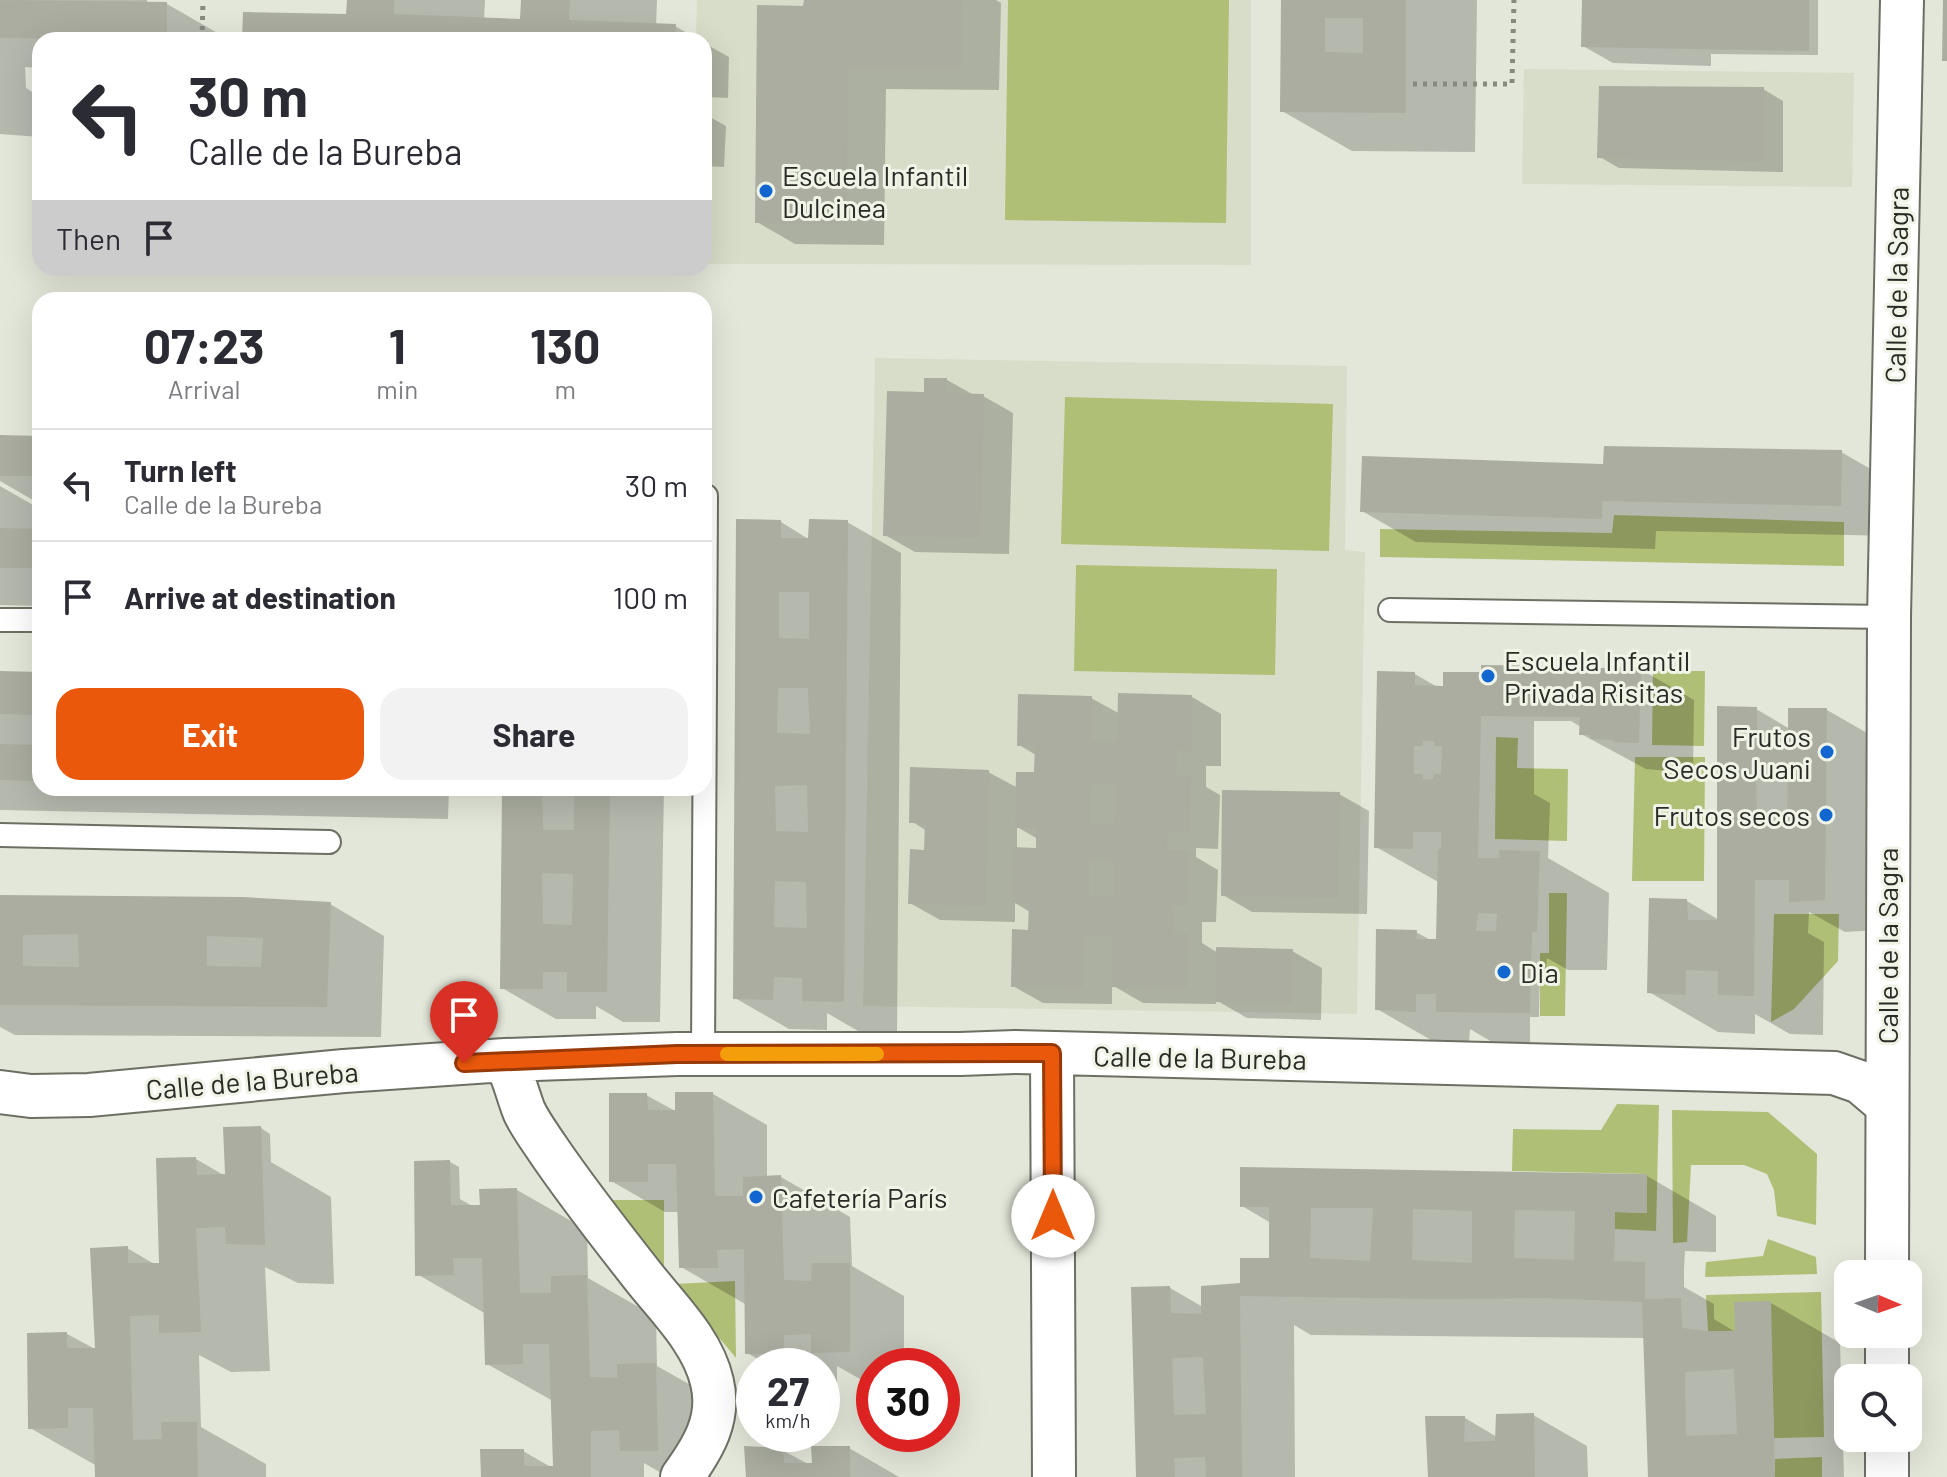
<!DOCTYPE html>
<meta charset="utf-8">
<style>
body{margin:0;font-family:Barlow,sans-serif;background:#f2f2f3;color:#2b2b33;height:100vh;display:flex;flex-direction:column;font-size:30px;white-space:nowrap}
*{box-sizing:border-box;margin:0}
p{font-size:26px;color:#7c7c81}
.icon{flex:none;width:44px;height:44px;fill:none;stroke:currentColor;stroke-width:2;stroke-linecap:round;stroke-linejoin:round}
.map{position:relative;flex:1;overflow:hidden}
.panel{position:absolute;left:32px;top:292px;width:680px;height:504px;display:flex;flex-direction:column;background:#fff;border-radius:24px;box-shadow:0 8px 32px #0002}
.panel>*{flex:none}
.banner{position:absolute;left:32px;top:32px;width:680px;height:244px;border-radius:24px;box-shadow:0 8px 32px #0002;background:#fff;color:#2b2b33;overflow:hidden}
.needle{width:52px;rotate:92deg}
.buttons{position:absolute;left:1834px;top:1260px;display:grid;gap:16px}
.buttons a{display:grid;place-items:center;width:88px;height:88px;border-radius:16px;background:#fff;box-shadow:0 8px 32px #0002;font-size:40px}
.speed{position:absolute;left:736px;top:1348px;display:flex;gap:16px;font-size:40px;font-weight:700;text-align:center}
.speed>*{display:grid;place-content:center;width:104px;height:104px;border-radius:50%;background:#fff;box-shadow:0 8px 32px #0002;line-height:1}
.speed small{font-size:20px;font-weight:400}
.speed .limit{border:12px solid #d22;background:#fff;color:#111}
.pin{position:absolute;display:grid;place-items:center;width:68px;height:68px;color:#fff;margin:-82px -34px;border-radius:50% 50% 50% 0;rotate:-45deg;box-shadow:0 0 8px #0007}
.pin .icon{rotate:45deg}
.me{position:absolute;width:88px;margin:-44px;rotate:0deg;stroke-linejoin:round;filter:drop-shadow(0 0 6px #0008)}
.turn{display:flex;align-items:center;gap:28px;height:168px;padding:0 24px;font-size:36px}
.turn .icon{width:104px;height:104px;stroke-width:2.5}
.turn b{display:block;font-size:56px;line-height:68px}
.then{display:flex;align-items:center;height:76px;padding:0 24px;background:#0003;gap:16px;font-size:30px}
.eta{display:flex;justify-content:space-evenly;align-items:center;height:136px;text-align:center}
.eta b{font-size:48px;font-weight:700;line-height:56px}
.primary-button{display:flex;gap:16px;margin-top:auto;padding:16px 24px}
.primary-button a{flex:1;height:92px;border-radius:24px;background:#ea580c;color:#fff;font-size:32px;font-weight:700;line-height:92px;text-align:center}
.primary-button a+a{background:#f2f2f3;color:#2b2b33}
ul{padding:0;list-style:none}
li{display:flex;align-items:center;gap:24px;height:112px;padding:0 24px;border-top:2px solid #e1e1e2}
li div{flex:1}
li b{display:block;font-size:30px}
li em{font-style:normal}
.map>svg:first-child{display:block}
.built{fill:#d7ddc8}
.green{fill:#afbf76}
.shadow{fill:#0003;fill-rule:evenodd}
.building{fill:#aaada0;fill-rule:evenodd}
.lines{fill:none;stroke-linecap:round;stroke-linejoin:round}
.service-casing{stroke:#6c6f63;stroke-width:26}
.minor-casing{stroke:#6c6f63;stroke-width:46}
.path{stroke:#878a80;stroke-width:5;stroke-dasharray:4 6;stroke-linecap:butt}
.service{stroke:#fff;stroke-width:22}
.minor{stroke:#fff;stroke-width:42}
.route-casing{stroke:#983908;stroke-width:20}
.route{stroke:#ea580c;stroke-width:14}
.slow{stroke:#f59e0b;stroke-width:14}
.poi-dot{fill:#1166cf;stroke:#f0f4e6;stroke-width:3}
.labels{text-anchor:middle;dominant-baseline:central;stroke-width:6;stroke-linejoin:round;paint-order:stroke}
.poi-label{font-size:28px;fill:#2a2b26;stroke:#f0f4e6;text-anchor:start}
.street-label{font-size:28px;fill:#2a2b26;stroke:#f0f4e6}
</style>
<div class="map">
<svg width="1947" height="1477" viewBox="0 0 1947 1477">
<rect width="100%" height="100%" fill="#e3e7d9"/>
<path class="built" d="M697,0H1251V265L704,264V40H696Z
M1524,69L1854,73L1852,187L1522,184Z
M875,358L1347,366L1345,550L1365,552L1357,1014L863,1006Z"/>
<path class="green" d="M1008,0H1229L1226,223L1005,220Z
M1065,397L1333,404L1329,551L1061,544Z
M1614,515L1844,522V566L1380,557V529L1612,533Z
M1076,565L1277,569L1275,675L1074,671Z
M1653,671H1705L1704,746L1652,745Z
M1496,737L1518,738L1517,768L1568,769L1567,841L1495,839Z
M1635,757H1705L1704,881H1632Z
M1549,893H1567L1565,1016H1540V953H1549Z
M1774,914H1839L1838,961L1794,1009L1771,1022Z
M1617,1104L1659,1105L1656,1231L1615,1229V1212L1646,1213L1647,1174L1512,1171L1513,1129L1601,1130Z
M1672,1110L1768,1112L1817,1154L1816,1225L1777,1216L1774,1190L1767,1174L1744,1165H1691L1687,1242L1673,1243Z
M608,1200H664V1275Z
M1768,1239L1816,1257L1817,1274L1705,1277L1706,1262L1763,1256Z
M735,1281L736,1358L674,1284Z
M1821,1292L1824,1437L1774,1438L1773,1405L1735,1331H1708L1706,1295Z
M1822,1457V1477H1775V1459Z"/>
<path class="shadow" d="M10,0H147V3L167,4L221,35V40H40V68L25,67L26,88L40,97V137L0,134V2H10Z
M349,0H485L484,20L522,21L523,0H657L656,26H675L699,40H244L347,16Z
M806,0H996L1001,3L999,90L886,89L884,245L795,244L757,222Z
M1283,0H1477L1475,152L1352,151L1282,111Z
M1584,0H1818V55L1711,54V66L1613,63L1583,46Z
M704,43L729,57L728,98L709,97L708,116L726,126L724,167L704,166Z
M1763,89L1783,101V172L1619,168L1600,157Z
M947,380L974,395L983,396L1013,413L1009,554L915,552L885,535L926,394Z
M0,437L40,438V504L0,481Z
M1841,452L1895,483V536L1656,531L1655,549L1416,542L1362,511L1605,466Z
M0,486L40,509V606L0,605Z
M781,522L810,540L847,522L901,553L897,1032L858,1031L827,1013V1030L789,1029L735,998Z
M1560,668L1565,671L1640,669L1694,700L1693,773L1646,769L1581,734V727L1571,721H1534V794L1550,803L1548,858L1609,893L1607,970H1568L1547,958L1546,970H1540L1539,1017H1530V1042H1492L1470,1029L1469,1042L1431,1040L1377,1009L1416,932L1432,941H1438L1440,883L1376,847L1415,674L1439,688Z
M0,674L40,675V788H449L448,819L0,810Z
M1192,697L1221,714V766H1206V787L1220,795L1218,849L1196,848V857L1218,870L1216,922H1202V943L1218,953L1292,951L1322,968L1321,1020L1247,1018L1216,1000V1004L1143,1003L1112,985V1004L1043,1003L1013,986L1030,932V912L1015,903V922L940,920L910,903L926,852L927,831L911,821L988,772L1018,788L1036,774V755L1019,745L1091,698L1120,714ZM1017,827L1038,839V850L1017,849Z
M1756,709L1790,729L1827,710L1881,741L1878,930L1845,932L1809,912L1808,933L1824,942L1823,1035L1790,1034L1755,1014V1034L1718,1032L1649,992L1687,901L1719,920Z
M504,788H664L660,1022H623L596,1006V1019H556L502,988Z
M1339,794L1369,811L1367,914L1252,912L1223,895Z
M0,896L330,904L384,936L381,1037L15,1035L0,1027Z
M713,1094L767,1125V1178L781,1177L850,1217L852,1266L904,1296V1366H874V1383H867L837,1366V1384H822V1366H770L747,1353V1305L681,1267L679,1212H665L611,1181L646,1095L677,1112Z
M261,1128L270,1134L271,1162L331,1197L334,1284L298,1283L265,1267L270,1371L231,1372L199,1355L201,1427L266,1464V1477H97V1466L30,1428L67,1334L97,1350L127,1248L156,1265H161L196,1159L227,1177Z
M450,1162L459,1167L460,1199L474,1207L517,1190L587,1230L588,1278L656,1317L657,1366L710,1396L711,1477H668L644,1463V1477H483L523,1451L556,1470L553,1401L487,1364L486,1314L417,1274Z
M1647,1176L1716,1216V1252L1685,1251L1684,1270V1287L1714,1304V1319L1737,1333L1771,1303L1840,1343L1844,1477H1650L1645,1338L1311,1335L1294,1325L1295,1477H1138L1170,1288L1203,1307L1242,1285L1271,1260V1223L1242,1206Z
M1533,1415L1587,1446L1588,1477H1429L1465,1418L1497,1437Z
M849,1448L899,1477H748L782,1450L810,1465Z"/>
<path class="building" d="M0,0L167,2V40L0,38Z
M347,0H394V14L520,19L521,0H570L569,20L676,24L675,40H242L243,12L346,14Z
M804,0H962L961,69L848,68L846,224L755,223L757,5L803,6Z
M1281,0H1406V113L1280,112ZM1325,18H1363V53L1325,52Z
M1582,0H1809V51L1581,47Z
M1943,0H1947V61H1942Z
M1599,86L1764,87V162L1597,158Z
M924,378H947V393L984,394L980,538L883,536L887,391L924,392Z
M0,435L40,436V476H0Z
M1604,446L1842,450L1841,506L1602,501V519L1360,512L1362,456L1603,464Z
M736,519L781,520V538H808L809,519L848,520L844,1002L802,1001V978L774,977L773,1000L733,999ZM779,592H809V639L779,638ZM778,688H808L810,734L777,733ZM807,785L808,832L776,831L775,786ZM775,881L806,882L807,928L774,927Z
M0,528L40,529V568H0Z
M1481,665L1560,666L1561,669L1641,667L1639,743L1614,742L1613,740L1590,739V735H1579L1580,717L1481,716L1478,858H1500L1499,850L1540,851L1537,931L1532,932L1530,1013L1436,1012V994H1416V1012L1375,1010L1376,929L1417,930L1416,939H1436L1438,849H1441V832H1413V849L1374,848L1377,671L1415,672V685L1443,686V672H1481ZM1423,741H1434V746H1442L1441,774H1434L1433,779L1423,780V774H1414V746H1423ZM1478,913L1497,914L1496,931H1476Z
M0,671L40,672V781L0,780V744L36,745L37,715L0,714Z
M1118,693L1192,695L1191,751L1177,750V775L1191,776L1189,833H1167V850H1189L1187,906H1173V933H1188L1187,988L1112,987L1113,936H1084L1083,988L1011,987L1012,929L1028,930L1029,904L1012,903L1013,847L1036,848V828H1015L1016,772H1034L1035,746H1017L1018,694L1092,696V741L1117,742ZM1091,783L1116,784L1115,825L1090,824ZM1089,859L1114,860V897H1089Z
M1717,706L1757,707V731L1788,732V708H1827L1825,900L1789,902V880H1755L1754,996L1718,995V971L1686,970V995L1647,993L1649,898L1687,899L1688,920H1717ZM1756,777H1788L1787,821H1757Z
M910,767L989,770L986,906L908,904L910,849L924,850L925,823H909Z
M502,788H542L543,830H574V788H610L607,992H567V972H543V989H500ZM542,873L573,874L572,925L543,924Z
M1222,790L1340,792L1338,898L1221,896Z
M0,895L242,897L331,902L327,1007L0,1005ZM78,934L79,967L23,966V935ZM207,936L263,938L261,967L207,966Z
M1216,947L1293,949L1292,1004L1216,1002Z
M675,1092H713L715,1196H743V1177L781,1175L784,1280L811,1281L812,1263H850V1352L811,1353V1334L784,1335V1354H745L744,1249L717,1250L718,1268H679L676,1164H648V1182H609V1093H647L648,1110H675Z
M261,1126L265,1245L226,1244L225,1227L196,1228L201,1332L159,1333V1315L130,1316L133,1440L162,1439L161,1422H197L198,1477H95L93,1408H68V1428L28,1429L27,1333L67,1332V1348H95L90,1248L128,1246V1263H159L156,1158L196,1157L197,1175L225,1174L223,1127Z
M450,1160L451,1205H480L479,1189L517,1188L520,1293H551V1276L587,1275L590,1377L617,1378V1364L656,1363L658,1451H620L619,1430L591,1431V1477H481L480,1449H524V1466H553L549,1344H523V1364L485,1365L482,1258H453L454,1275L415,1276L414,1161Z
M1240,1167L1647,1174V1213L1615,1212V1229L1614,1261L1645,1262V1299L1681,1298L1682,1328L1708,1331H1735L1734,1302L1771,1301L1775,1477H1648L1642,1302L1543,1298L1439,1299L1240,1296L1242,1477H1206L1205,1457L1174,1458L1175,1477H1136L1131,1287L1170,1286L1171,1313L1201,1314V1286L1240,1283V1258H1269V1207H1240ZM1311,1208H1373L1370,1261L1310,1258ZM1413,1209L1472,1211V1263L1412,1260ZM1515,1210L1575,1211L1574,1260L1514,1258ZM1203,1357L1206,1414L1174,1415L1172,1358ZM1734,1369L1737,1434L1686,1436L1685,1372Z
M1534,1413L1535,1477H1428L1425,1416H1465L1464,1442L1495,1441L1496,1414Z
M744,1446L783,1448L784,1463H812L811,1446H850V1477H746Z"/>
<g class="lines">
<g class="service-casing">
<path id="service" d="M1390,610L1889,617
M0,620H40
M0,835L329,842
M703,1054L706,496"/>
</g>
<g class="minor-casing">
<path id="minor" d="M1052,1053L1054,1477
M505,1060C514,1077 517,1093 524,1111C530,1124 539,1136 547,1148C576,1191 609,1233 642,1275C667,1307 703,1341 712,1382C721,1419 703,1448 682,1477
M0,1092L31,1096L89,1095L344,1071L505,1060L677,1054H960L1015,1052L1834,1073L1860,1082L1886,1104
M1887,1274L1889,617L1902,0
M1887,1334V1378
M1887,1438V1477"/>
</g>
<path class="path" d="M202,40L203,0
M1413,84H1512L1514,0"/>
<use href="#service" class="service"/>
<use href="#minor" class="minor"/>
</g>
<g class="lines">
<g class="route-casing">
<path id="route" d="M464,1063L677,1054L1052,1053L1053,1216"/>
</g>
<use href="#route" class="route"/>
<path class="slow" d="M727,1054H877"/>
</g>
<g class="poi-dot">
<circle cx="766" cy="191" r="8"/>
<circle cx="1488" cy="676" r="8"/>
<circle cx="1827" cy="752" r="8"/>
<circle cx="1826" cy="815" r="8"/>
<circle cx="1504" cy="972" r="8"/>
<circle cx="756" cy="1197" r="8"/>
</g>
<g class="labels">
<g class="poi-label">
<text x="782" y="175">Escuela Infantil<tspan x="782" dy="32">Dulcinea</tspan></text>
<text x="1504" y="660">Escuela Infantil<tspan x="1504" dy="32">Privada Risitas</tspan></text>
<text x="1811" y="736" text-anchor="end">Frutos<tspan x="1811" dy="32">Secos Juani</tspan></text>
<text x="1810" y="815" text-anchor="end">Frutos secos</text>
<text x="1520" y="972">Dia</text>
<text x="772" y="1197">Cafetería París</text>
</g>
<g class="street-label">
<text transform="translate(1896 285) rotate(-89)">Calle de la Sagra</text>
<text transform="translate(1887 946) rotate(-90)">Calle de la Sagra</text>
<text transform="translate(1200 1057) rotate(1)">Calle de la Bureba</text>
<text transform="translate(252 1080) rotate(-5)">Calle de la Bureba</text>
</g>
</g>
</svg>
<div class="buttons">
<a><svg class="needle" viewBox="-14 -14 28 28"><path d="M0-13l5 13h-10z" fill="#e53935"/><path d="M0 13l5-13h-10z" fill="#7c7c81"/></svg></a>
<a><svg class="icon" aria-label="search" viewBox="0 0 24 24"><circle cx="10" cy="10" r="6"/><path d="M15 15l6 6"/></svg></a>
</div>
<div class="speed"><div>27<small>km/h</small></div><div class="limit">30</div></div>
<div class="pin" style="left:464px;top:1063px;background:#d93025"><svg class="icon" aria-label="arrive" viewBox="0 0 24 24"><path d="M6 21V4h12l-3 4 3 4H6"/></svg></div>
<svg class="me" style="left:1053px;top:1216px" viewBox="-20 -20 40 40"><circle r="19" fill="#fff"/><path d="M0-13L10 11 0 6-10 11z" fill="#ea580c"/></svg>
<div class="banner">
<div class="turn"><svg class="icon" aria-label="left" viewBox="0 0 24 24"><path d="M17 20v-9H6M10 6l-5 5 5 5"/></svg><div><b>30 m</b>Calle de la Bureba</div></div>
<div class="then">Then<svg class="icon" aria-label="arrive" viewBox="0 0 24 24"><path d="M6 21V4h12l-3 4 3 4H6"/></svg></div>
</div>
<section class="panel">
<div class="eta">
<div><b>07:23</b><p>Arrival</p></div>
<div><b>1</b><p>min</p></div>
<div><b>130</b><p>m</p></div>
</div>
<ul>
<li><svg class="icon" aria-label="left" viewBox="0 0 24 24"><path d="M17 20v-9H6M10 6l-5 5 5 5"/></svg><div><b>Turn left</b><p>Calle de la Bureba</p></div><em>30 m</em></li>
<li><svg class="icon" aria-label="arrive" viewBox="0 0 24 24"><path d="M6 21V4h12l-3 4 3 4H6"/></svg><div><b>Arrive at destination</b></div><em>100 m</em></li>
</ul>
<div class="primary-button"><a>Exit</a><a>Share</a></div>
</section>
</div>
